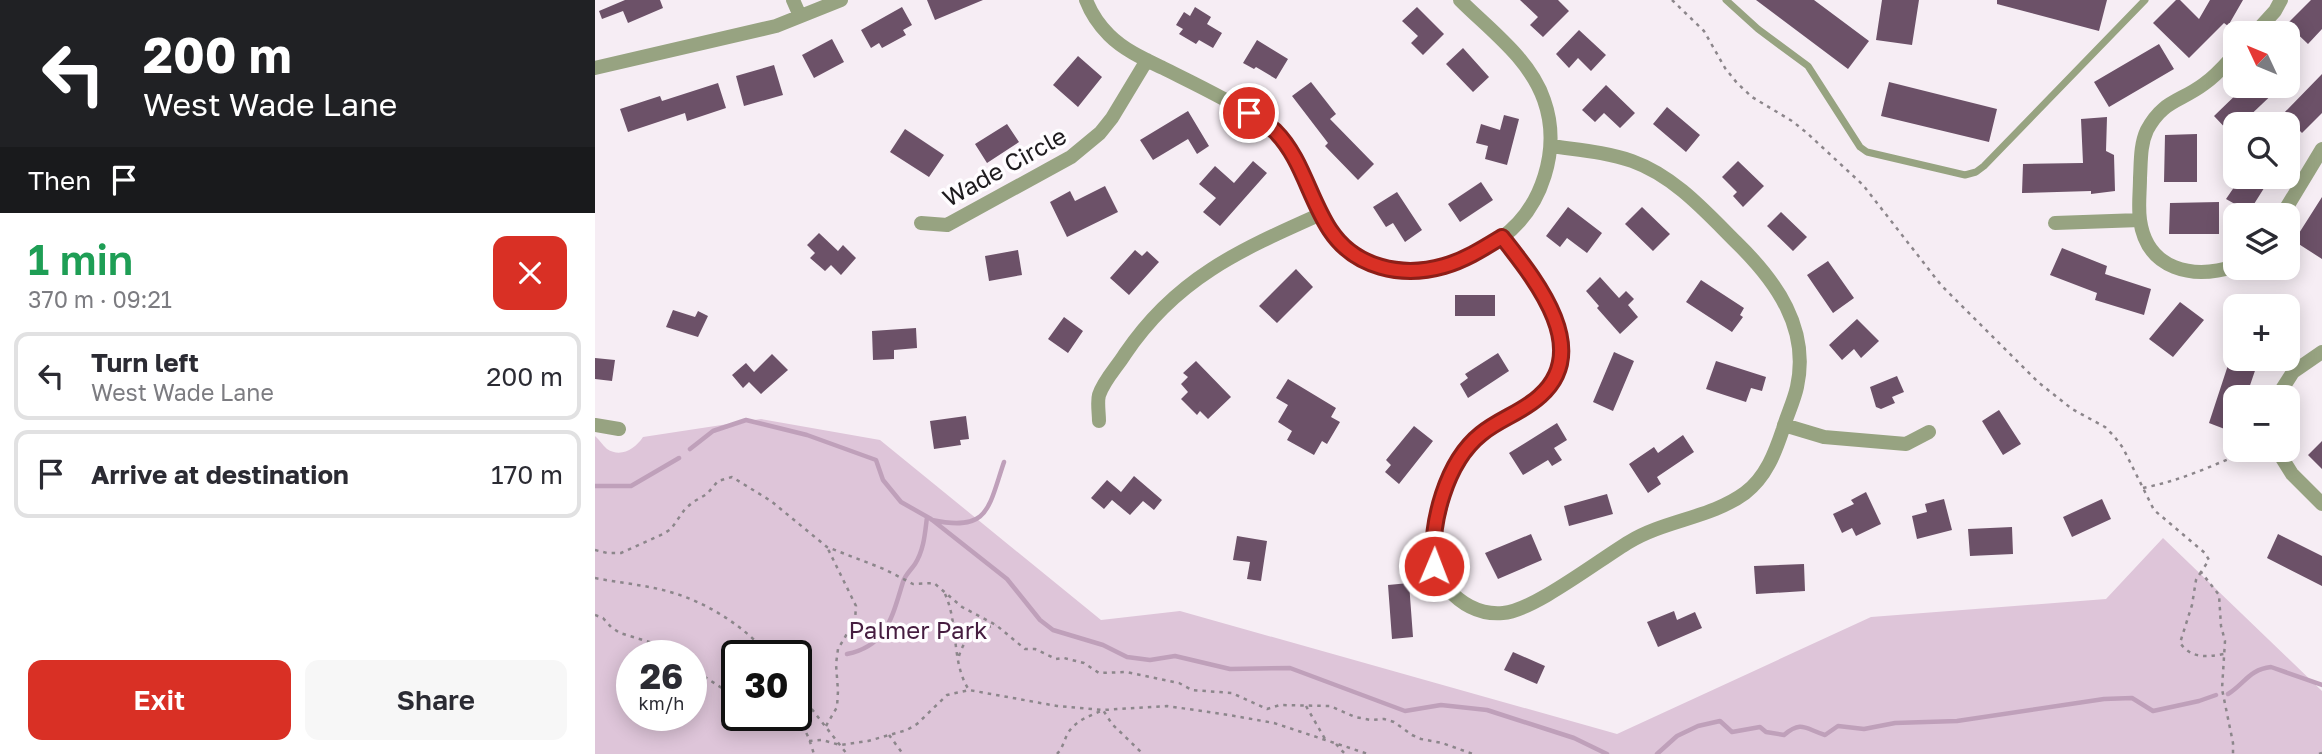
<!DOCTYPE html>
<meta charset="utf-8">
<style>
body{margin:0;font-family:"Golos Text",sans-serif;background:#f7f7f7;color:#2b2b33;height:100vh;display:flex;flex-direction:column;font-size:26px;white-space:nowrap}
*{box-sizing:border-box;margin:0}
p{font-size:23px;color:#7c7c81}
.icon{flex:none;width:38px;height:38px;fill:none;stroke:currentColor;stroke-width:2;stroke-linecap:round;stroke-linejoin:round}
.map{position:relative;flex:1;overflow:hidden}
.side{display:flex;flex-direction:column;background:#fff;width:595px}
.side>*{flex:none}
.guide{background:#202124;color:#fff;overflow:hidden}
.needle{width:46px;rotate:314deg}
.tools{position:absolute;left:1628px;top:21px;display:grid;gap:14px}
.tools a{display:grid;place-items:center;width:77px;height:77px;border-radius:14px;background:#fff;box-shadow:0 4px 18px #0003;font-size:35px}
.speed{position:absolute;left:21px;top:640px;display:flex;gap:14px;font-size:35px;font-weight:700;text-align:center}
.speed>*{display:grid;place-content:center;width:91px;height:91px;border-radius:50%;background:#fff;box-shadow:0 4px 18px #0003;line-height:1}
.speed small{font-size:18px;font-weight:400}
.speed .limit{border:4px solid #111;border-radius:10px;background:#fff;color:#111}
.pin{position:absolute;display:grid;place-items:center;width:60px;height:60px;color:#fff;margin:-30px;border:4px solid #fff;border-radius:50%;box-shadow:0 2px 7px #0007}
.me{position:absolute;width:77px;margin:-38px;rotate:1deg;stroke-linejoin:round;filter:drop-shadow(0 0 5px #0008)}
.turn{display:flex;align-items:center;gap:24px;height:147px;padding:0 28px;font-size:32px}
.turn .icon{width:91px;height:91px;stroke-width:2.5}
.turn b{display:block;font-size:49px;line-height:60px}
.then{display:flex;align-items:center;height:66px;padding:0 28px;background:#0003;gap:14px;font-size:26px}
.round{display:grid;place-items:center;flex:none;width:74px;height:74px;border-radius:14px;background:#f7f7f7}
.headline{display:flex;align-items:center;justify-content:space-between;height:119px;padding:0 28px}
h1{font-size:42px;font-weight:600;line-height:52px;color:#1e9e55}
.primary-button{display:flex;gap:14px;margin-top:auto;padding:14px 28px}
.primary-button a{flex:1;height:80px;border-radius:14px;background:#d93025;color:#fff;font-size:28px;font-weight:600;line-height:80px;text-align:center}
.primary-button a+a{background:#f7f7f7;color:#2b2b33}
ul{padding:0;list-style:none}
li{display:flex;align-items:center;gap:21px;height:88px;margin:0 14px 10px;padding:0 14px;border:4px solid #e1e1e2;border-radius:14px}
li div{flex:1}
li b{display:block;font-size:26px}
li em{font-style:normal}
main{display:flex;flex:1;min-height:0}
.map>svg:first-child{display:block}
.green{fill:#dec5d9;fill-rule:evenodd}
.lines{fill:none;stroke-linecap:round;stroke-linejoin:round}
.stream{stroke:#bfa0ba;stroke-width:4.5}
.building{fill:#6c5168}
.path{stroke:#8c868b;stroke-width:2.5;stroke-dasharray:3.5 5;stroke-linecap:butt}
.service{stroke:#97a381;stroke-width:7}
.minor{stroke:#97a381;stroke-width:14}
.route-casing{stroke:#8d1f18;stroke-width:18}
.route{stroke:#d93025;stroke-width:12}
.labels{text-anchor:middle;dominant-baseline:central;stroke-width:7;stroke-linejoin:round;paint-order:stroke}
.street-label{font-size:24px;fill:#1e1b1e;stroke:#fffdff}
.park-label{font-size:24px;fill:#461d40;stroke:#fffdff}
</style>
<main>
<section class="side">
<div class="guide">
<div class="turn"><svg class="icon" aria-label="left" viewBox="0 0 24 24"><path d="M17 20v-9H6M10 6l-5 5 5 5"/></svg><div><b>200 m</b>West Wade Lane</div></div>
<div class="then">Then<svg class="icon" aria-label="arrive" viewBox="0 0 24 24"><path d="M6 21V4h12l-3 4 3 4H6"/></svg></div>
</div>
<div class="headline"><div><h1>1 min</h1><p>370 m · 09:21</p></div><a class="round" style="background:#d93025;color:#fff"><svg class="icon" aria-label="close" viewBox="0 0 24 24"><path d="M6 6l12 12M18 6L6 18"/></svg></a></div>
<ul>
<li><svg class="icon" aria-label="left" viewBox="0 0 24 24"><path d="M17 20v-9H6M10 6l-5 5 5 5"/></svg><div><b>Turn left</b><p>West Wade Lane</p></div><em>200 m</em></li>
<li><svg class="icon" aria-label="arrive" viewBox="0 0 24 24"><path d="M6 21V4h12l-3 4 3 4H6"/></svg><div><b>Arrive at destination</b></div><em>170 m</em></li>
</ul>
<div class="primary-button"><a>Exit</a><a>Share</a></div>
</section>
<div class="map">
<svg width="1727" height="754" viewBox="0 0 1727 754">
<rect width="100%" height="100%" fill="#f6edf4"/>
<path class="green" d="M166,419L285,440L506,620L585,611L1022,734L1276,617L1511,599L1568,538L1727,691V754H0V436C5,440 7,445 12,449C26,458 40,449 48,437ZM37,656H96V716H37ZM142,656H201V716H142Z"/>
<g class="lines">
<path class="stream" d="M95,449L118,431L151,420L212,435L281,460L288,480L306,502L336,519L412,579L445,620L458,630L508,645L532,657L555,660L580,656L635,669L695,668L810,711L846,705L892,710L979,738L1012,754
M0,486H36L84,458
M337,520C394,532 393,509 409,462
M252,654C292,646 297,617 308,582C310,575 316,570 320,564C329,550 330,533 332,517
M1633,694C1649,684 1655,669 1676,667L1727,685
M1062,754L1082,736L1103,726L1125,721L1137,732L1165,727L1171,732L1189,735C1207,720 1210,729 1230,735L1243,726L1269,729L1300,723L1362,721L1509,699L1537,698L1558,711L1604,701L1621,695"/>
</g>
<path class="building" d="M30,0H65L68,8L33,23L28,11L7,19L4,11Z
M332,0H388L340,20Z
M925,0H963L974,11L948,37L935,25L943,17Z
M1161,0H1219L1274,41L1253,69Z
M1287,0H1324L1317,45L1281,40Z
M1402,0H1512L1504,31L1402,4Z
M1581,0H1585L1604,19L1615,0H1648L1633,26L1629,23L1594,58L1558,23Z
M1716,0H1727V29L1713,44L1692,24Z
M307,7L317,25L308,30L311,35L287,48L284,43L276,48L266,30Z
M600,7L616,17L612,24L627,33L618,48L604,40L601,44L584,34L588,29L581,25L589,12L595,16Z
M822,7L849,34L828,55L816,43L823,36L807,21Z
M984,30L1011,55L996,71L983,58L974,68L961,54Z
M237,39L249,62L219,78L207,55Z
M662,40L693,59L681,79L661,67L659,69L648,63Z
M1564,44L1579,69L1514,107L1499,82Z
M868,48L894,77L878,92L851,64Z
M1692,53L1705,66L1692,79Z
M483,56L507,77L483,107L458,85Z
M179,65L188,95L149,106L141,76Z
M1727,74V113L1707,133L1688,114Z
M716,82L741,114L735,119L779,164L763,180L730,146L733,143L697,96Z
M1294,82L1402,109L1394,142L1286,116Z
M123,83L131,108L92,121L90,113L33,132L25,109L65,96L67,101Z
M1011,85L1040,113L1025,128L1009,113L1000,122L987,110Z
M1650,86H1686L1646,124H1640V130L1636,134L1619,116Z
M1072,107L1105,135L1091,152L1058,124Z
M593,111L614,146L602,154L593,139L558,160L545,140Z
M909,115L924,119L912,165L890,159L893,146L881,143L886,124L905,130Z
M1512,117L1511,151L1519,155L1520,191L1496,194V191L1427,193L1428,164L1488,163L1486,119Z
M412,124L424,142L392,163L380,144Z
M310,129L349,155L334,177L295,152Z
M1602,134V182H1569L1570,135Z
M658,161L672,173L625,226L608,212L621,198L604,184L620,166L639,183Z
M1143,161L1169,186L1148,207L1138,196L1142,192L1127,177Z
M1646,177H1676L1654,212L1631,199Z
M886,182L898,200L865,222L853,204Z
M510,186L523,212L472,237L455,202L475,191L480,201Z
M802,192L827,230L810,242L798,223L791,227L778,207Z
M1727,197V259L1699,241Z
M1624,202V234H1574L1575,203Z
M973,207L1007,233L992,253L972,238L965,247L951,236Z
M1047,207L1075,234L1058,251L1030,224Z
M1186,212L1212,237L1198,251L1172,226Z
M224,233L243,251L248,245L261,258L246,275L236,265L230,271L215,258L220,253L212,245Z
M1467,248L1512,266L1510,274L1556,289L1549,315L1500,300L1502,293L1455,275Z
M423,250L427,275L394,281L390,256Z
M540,250L547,256L552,251L564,262L534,295L515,278Z
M1233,261L1259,298L1238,313L1212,275Z
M701,269L718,287L682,323L664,306Z
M1005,277L1024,298L1031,291L1039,299L1033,305L1043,317L1025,334L1002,308L1004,306L991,291Z
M1106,280L1149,308L1145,315L1148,317L1137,332L1091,302Z
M860,295H900V316H860Z
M1585,302L1609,320L1578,357L1554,339Z
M78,310L100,317L103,311L113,316L103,337L71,327Z
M469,317L488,331L473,353L453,339Z
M1262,319L1284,341L1266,358L1259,349L1247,360L1234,345Z
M321,328L322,348L299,350V359L278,360L277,331Z
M1019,352L1039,361L1018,411L998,402Z
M903,353L914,371L873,398L865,384L873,378L870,374Z
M177,354L193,370L166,394L154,382L148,388L137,375L151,363L159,372Z
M0,358L20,360L17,381L0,379Z
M1635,359H1664L1651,397H1640V433L1614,423Z
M601,361L636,397L613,419L605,411L602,415L586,399L593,392L586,384L593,377L588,373Z
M1121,361L1171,377L1167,391L1156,388L1151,402L1111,389Z
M1302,376L1309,392L1297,397L1300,403L1286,409L1281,407L1275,387Z
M693,379L741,408L736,417L745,422L732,444L727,441L719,455L692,440L697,431L683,422L693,405L681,398Z
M1404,410L1426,444L1408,455L1387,421Z
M371,416L374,439L365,440L366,445L339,449L335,421Z
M962,423L972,440L959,448L967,460L957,466L953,460L928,475L914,453Z
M819,426L838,441L804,484L790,472L796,465L791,460Z
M1088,435L1099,452L1062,477L1066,484L1053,493L1034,464L1059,447L1063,453Z
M1727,441V469L1713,455Z
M539,476L567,500L559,510L548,501L535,515L517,500L509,509L496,498L512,480L526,492Z
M1271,492L1286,524L1261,536L1257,528L1247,533L1238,514L1259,504L1256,500Z
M1012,494L1018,514L974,526L969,506Z
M1349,499L1357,530L1322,539L1317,516L1332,512L1330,504Z
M1507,499L1516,519L1477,537L1468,517Z
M1417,527L1418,554L1375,556L1373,529Z
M936,534L947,560L903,579L890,553Z
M1683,534L1727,556V586L1672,558Z
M642,536L672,541L666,581L652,579L655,562L638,560Z
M1209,564L1210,591L1161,594L1159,566Z
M814,583L818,637L797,639L793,585Z
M1079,611L1082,620L1100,612L1107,628L1063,647L1052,622Z
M918,652L950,666L942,684L909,670Z"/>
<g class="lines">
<path class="path" d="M1077,0L1109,31L1130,68L1142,83L1157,97L1197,121L1212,133L1268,185L1346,285L1443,382L1477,409L1510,427L1519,436L1528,448L1559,510L1610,553L1614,560L1606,572L1624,595L1626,626L1630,641L1627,689L1638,743V754
M1548,488C1567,484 1584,479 1602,472C1623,464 1642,454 1664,450
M0,550L12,553H26L68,534L76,529L90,509L98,502L112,494L123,481L137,477L176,501L232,547L289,569L318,584L339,583L367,607L401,625L430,649H440L461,659L469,658L489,663L504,673L531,672L584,683L597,690L637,693L672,709L685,705L735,706L760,717L776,720L789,719L799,722L817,735L826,739L847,743L878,754
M1606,572L1601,580L1597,605L1585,643C1597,659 1611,657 1629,654
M0,578C20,582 40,584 59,588C104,597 145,622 175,656
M350,594C364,624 356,663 374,690
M0,615L8,618L16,627L25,633L61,644L68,650L78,651L89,656
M364,656C370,636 381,630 401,625
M96,666L104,673L142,698
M201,689L252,754
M711,706L730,739
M183,716C189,720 193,720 200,723C212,726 215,743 219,754
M231,726L242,707L243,691L241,664L243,649L260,620L261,606L233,549
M294,735L308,754
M214,741L227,740L245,745L273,741L312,730L322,724L352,695L374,690L462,706L508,710L572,706L634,715L679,723L773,754
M741,744L750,754
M462,754C468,748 469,740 473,733C481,720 495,716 508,710L517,724L548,754
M1724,754L1727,753"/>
<path class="service" d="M1131,0L1163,29L1213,66L1265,147L1272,152L1370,175L1381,172L1389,166L1550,0"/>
<path class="minor" d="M198,0L205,16
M491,0C496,13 504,25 514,35C529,50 549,59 568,68C600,84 632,99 662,118C672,125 682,132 690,142C720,181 723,245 776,264C810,277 847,269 878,253C888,248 897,244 906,238C948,208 966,148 949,100C935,59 895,30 865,0
M1660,33L1680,11L1686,0
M1640,54C1630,65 1621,76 1609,84C1585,102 1568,100 1552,130C1545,145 1546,162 1545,178C1545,192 1543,206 1545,220C1552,270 1598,280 1640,266
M0,68L181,26L246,0
M1687,215L1727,149
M326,223L352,225L476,157L505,133L517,118L552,60
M1460,223L1545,220
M907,237C938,278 999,350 944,397C923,414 895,422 876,443C855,466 849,493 842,523C836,547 836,569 852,588C867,605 885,615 908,613C938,611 1004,560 1034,542C1070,520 1116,518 1150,493C1171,477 1180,453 1188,429C1192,415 1199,401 1202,387C1215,328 1181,281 1141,242C1110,211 1079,176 1037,161C1011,152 983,150 956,146
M1682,397L1698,372L1727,352
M504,421C504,413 502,402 504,395C509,380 522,367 530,354C581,278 645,250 726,214
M0,425L24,429
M1189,425L1229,437L1311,444L1334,432
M1682,450L1697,474L1727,504"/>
</g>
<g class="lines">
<g class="route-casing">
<path id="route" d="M654,113C663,119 672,124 680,131C707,158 714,198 735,230C760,268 807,278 849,266C870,260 889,248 907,237C939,278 998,349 945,396C928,412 904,419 886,434C851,462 835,523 839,566"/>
</g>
<use href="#route" class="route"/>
</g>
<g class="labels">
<g class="street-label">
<text transform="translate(409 166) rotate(-29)">Wade Circle</text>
</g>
<g class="park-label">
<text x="323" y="629">Palmer Park</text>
</g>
</g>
</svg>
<div class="tools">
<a><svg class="needle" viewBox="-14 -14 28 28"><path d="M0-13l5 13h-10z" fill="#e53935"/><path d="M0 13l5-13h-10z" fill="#7c7c81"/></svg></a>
<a><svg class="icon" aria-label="search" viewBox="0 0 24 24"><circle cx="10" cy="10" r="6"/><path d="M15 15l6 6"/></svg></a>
<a><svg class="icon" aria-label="layers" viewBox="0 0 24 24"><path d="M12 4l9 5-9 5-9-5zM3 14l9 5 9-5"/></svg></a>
<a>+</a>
<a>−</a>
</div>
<div class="speed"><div>26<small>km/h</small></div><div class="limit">30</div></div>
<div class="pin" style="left:654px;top:113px;background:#d93025"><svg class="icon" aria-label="arrive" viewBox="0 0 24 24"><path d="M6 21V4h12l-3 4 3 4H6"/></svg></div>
<svg class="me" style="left:839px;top:566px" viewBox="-20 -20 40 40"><circle r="17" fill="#d93025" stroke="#fff" stroke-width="3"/><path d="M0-11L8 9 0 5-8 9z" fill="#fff"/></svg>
</div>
</main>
